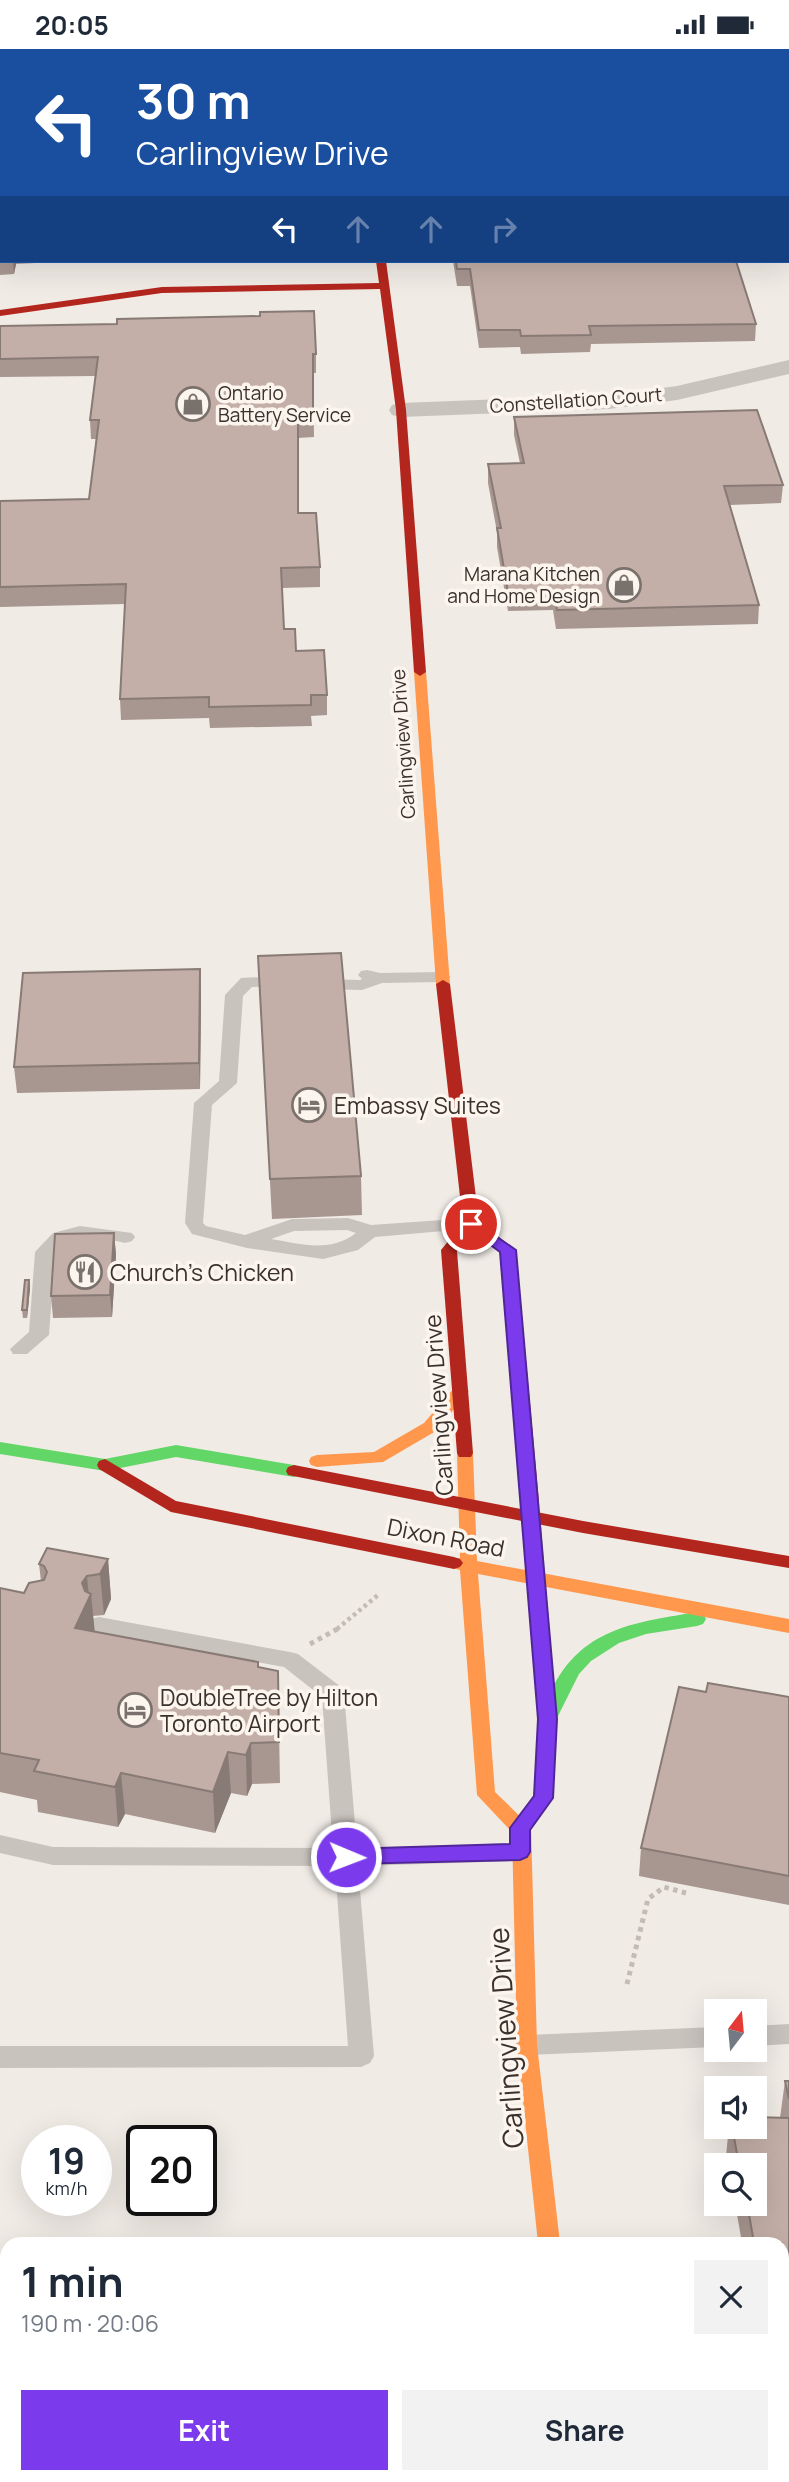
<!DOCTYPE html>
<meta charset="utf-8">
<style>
body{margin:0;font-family:Manrope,sans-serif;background:#f2f2f3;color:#1f2937;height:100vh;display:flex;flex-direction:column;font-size:26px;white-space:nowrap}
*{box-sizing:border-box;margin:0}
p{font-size:23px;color:#747a83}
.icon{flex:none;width:38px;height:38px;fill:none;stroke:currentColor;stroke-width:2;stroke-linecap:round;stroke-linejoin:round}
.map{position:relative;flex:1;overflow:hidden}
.drawer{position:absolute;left:0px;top:2188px;width:789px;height:247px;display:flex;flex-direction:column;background:#fff;border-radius:21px 21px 0 0;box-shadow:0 7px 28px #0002}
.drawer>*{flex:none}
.hud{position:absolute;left:0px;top:0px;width:789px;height:214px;box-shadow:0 7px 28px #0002;background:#1a4fa0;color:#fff;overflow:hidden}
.needle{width:46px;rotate:16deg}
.buttons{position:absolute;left:704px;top:1950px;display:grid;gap:14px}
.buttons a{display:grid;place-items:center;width:63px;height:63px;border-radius:0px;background:#fff;box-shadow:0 7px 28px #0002;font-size:35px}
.speed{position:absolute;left:21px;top:2076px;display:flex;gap:14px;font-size:35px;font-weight:700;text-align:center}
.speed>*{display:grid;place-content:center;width:91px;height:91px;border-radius:50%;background:#fff;box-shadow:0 7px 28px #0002;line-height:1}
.speed small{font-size:18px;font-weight:400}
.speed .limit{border:4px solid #111;border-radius:10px;background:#fff;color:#111}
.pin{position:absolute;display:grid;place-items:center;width:60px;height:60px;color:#fff;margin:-30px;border:4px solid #fff;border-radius:50%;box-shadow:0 2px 7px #0007}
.me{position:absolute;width:77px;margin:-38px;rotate:91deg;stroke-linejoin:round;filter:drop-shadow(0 0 5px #0008)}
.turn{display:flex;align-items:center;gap:24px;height:147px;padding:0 21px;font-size:32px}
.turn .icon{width:91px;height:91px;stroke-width:2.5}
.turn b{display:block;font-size:49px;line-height:60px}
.lanes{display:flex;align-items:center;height:66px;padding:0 21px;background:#0003;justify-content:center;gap:35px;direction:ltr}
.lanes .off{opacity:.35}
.round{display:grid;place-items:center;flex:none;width:74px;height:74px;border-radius:0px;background:#f2f2f3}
.headline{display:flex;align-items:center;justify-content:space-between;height:119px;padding:0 21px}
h1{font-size:42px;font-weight:700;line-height:52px}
.primary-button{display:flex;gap:14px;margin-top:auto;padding:14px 21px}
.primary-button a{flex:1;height:80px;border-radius:0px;background:#7c3aed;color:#fff;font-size:28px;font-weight:700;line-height:80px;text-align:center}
.primary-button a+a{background:#f2f2f3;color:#1f2937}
.status{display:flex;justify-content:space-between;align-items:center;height:49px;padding:0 35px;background:#fff;direction:ltr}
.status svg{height:19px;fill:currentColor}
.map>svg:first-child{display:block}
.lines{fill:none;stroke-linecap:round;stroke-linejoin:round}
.path-far1{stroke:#c2bbb6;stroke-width:4.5;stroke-dasharray:3.5 3.5;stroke-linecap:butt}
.path{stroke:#c2bbb6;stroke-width:5;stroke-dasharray:4.5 4.5;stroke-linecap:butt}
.lane{fill:#c9c3be;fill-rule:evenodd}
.street{fill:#c9c3be;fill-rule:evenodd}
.fast{fill:#63d668;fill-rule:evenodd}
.slow{fill:#ff974d;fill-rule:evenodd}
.jam{fill:#b3261e;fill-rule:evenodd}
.wall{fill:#a89690}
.shaded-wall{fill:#887a75}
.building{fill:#c3afa7;stroke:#887a75;stroke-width:2}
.route{fill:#7c3aed;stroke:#51269a;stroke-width:2}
.labels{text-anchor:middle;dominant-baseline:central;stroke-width:7;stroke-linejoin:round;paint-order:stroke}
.far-poi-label{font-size:19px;fill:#3b302b;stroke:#fbf5ee;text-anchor:start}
.far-street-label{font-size:19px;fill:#3b302b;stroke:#fbf5ee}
.poi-label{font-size:23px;fill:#3b302b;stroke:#fbf5ee;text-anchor:start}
.street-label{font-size:23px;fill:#3b302b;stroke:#fbf5ee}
.near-street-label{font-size:28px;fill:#3b302b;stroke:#fbf5ee}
</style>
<div class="status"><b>20:05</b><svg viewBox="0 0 49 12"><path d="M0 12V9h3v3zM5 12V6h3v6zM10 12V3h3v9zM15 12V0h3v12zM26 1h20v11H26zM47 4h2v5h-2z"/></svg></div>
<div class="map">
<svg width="789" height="2433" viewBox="0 0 789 2433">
<rect width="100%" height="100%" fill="#f0ebe5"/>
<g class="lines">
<path class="path-far1" d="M337,1580L378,1546"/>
<path class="path" d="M310,1595L341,1578
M627,1935L648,1850L664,1838L686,1844"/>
<path class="lane" d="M435,0H445V2H435Z
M663,0H698L697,2Z
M732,0H742V2H732Z
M367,921L380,924L442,923L451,928L442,933L382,934L362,941L319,940L310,935L319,930L360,931L362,930L358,926L361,922Z
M285,927L294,932L291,936L252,938L243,947L237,1034L212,1056L203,1174L206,1177L245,1186L292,1170L348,1169L371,1176L471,1169L478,1171L480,1175L478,1179L375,1188L358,1201L323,1210L247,1199L192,1185L185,1174L194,1054L219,1032L225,946L241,929ZM347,1181L356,1184C330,1204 301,1195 271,1190L294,1182Z
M80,1177L132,1184L135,1188L132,1192L125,1194C102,1189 71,1182 55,1204L49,1286L27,1305H13L10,1300L29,1283L35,1203L53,1184Z
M99,1568L290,1603L298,1605L341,1638L344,1644L357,1799L520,1794L528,1796L532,1803L528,1810L520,1812L358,1817L374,2007L370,2014L361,2018L0,2019V1997H348L335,1817L53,1816L0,1804V1786L53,1798L333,1799L322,1648L284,1618L91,1582L88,1576L91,1570Z
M789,1975V1995L754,1997V1977Z
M716,1978V1998L528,2006L519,2003L515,1996L519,1989L528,1986Z"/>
<path class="street" d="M789,311V325L677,351L609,360L401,368L392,366L389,361L392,356L401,354L609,346L677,337Z"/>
<path class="fast" d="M0,1393L105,1410L176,1396L294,1416L300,1418L302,1422L300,1426L294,1428L176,1408L105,1422L0,1405Z
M530,1447L536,1449L539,1453L554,1636C585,1578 638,1573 697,1563L703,1565L706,1570L703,1575L697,1577L646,1585L619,1594L591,1612L579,1625L557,1669L553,1749L528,1783L521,1785L514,1783L511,1778L535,1747L539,1670L521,1453L524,1449Z
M560,2427H584V2433H560Z"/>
<path class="slow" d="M420,619L426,623L450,935L443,939L436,935L414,623Z
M461,1336L469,1342L436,1382L383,1413L317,1418L311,1416L309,1412L311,1408L317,1406L374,1403L424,1374L455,1338Z
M465,1398L471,1400L473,1404L477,1512L789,1570V1584L478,1525L495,1743L531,1778L537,1996L560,2194H538L517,1996L512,1783L477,1746L460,1521L448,1518L445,1514L448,1510L460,1509L457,1404L459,1400Z"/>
<path class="jam" d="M354,0H362V2H354Z
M376,212H386L406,361L426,623L420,627L414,623L396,361L380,240L162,244L0,267V261L162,238L379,234Z
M443,931L450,935L479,1173L516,1201L539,1453L536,1457H524L521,1453L500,1203L472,1183L457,1202L473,1404L471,1408H459L457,1404L441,1201L463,1174L436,935Z
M105,1410L176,1452L454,1508L460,1510L463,1514L460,1518L454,1520L171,1463L99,1420L97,1416L99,1412Z
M294,1416L583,1472L789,1507V1519L583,1484L288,1426L286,1422L288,1418Z"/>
</g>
<path class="wall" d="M788,122H789V212H788Z
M0,137H2V212H36V214L16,215L14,225L0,226Z
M453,212H780H736L756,275L755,292L591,295L590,303L521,305L520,298L479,299L470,237H457Z
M0,277L316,305V324H313L314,388L298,389V464L320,518V538L282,539L284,580L296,602L327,646V666L311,667L312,677L210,679L209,669L121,671L120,650L125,555L0,558V452L89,450L96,390H91L90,371L95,327L0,328Z
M514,368L783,436L781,454L729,456L759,556L758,575L556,580L553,561L508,562L497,498V483L488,434V415L520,414L514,386Z
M258,907L361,1127L362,1166L272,1170Z
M200,920L201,946L200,1040L17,1044L14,1018Z
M114,1184L116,1206L112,1268L53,1269L51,1247Z
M29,1231L30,1239L27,1269H23L22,1261Z
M108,1510L111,1550L104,1566L93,1567L94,1583L278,1622L280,1734L252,1735L247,1747L231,1744L215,1784L125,1765L118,1778L38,1763L37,1751L0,1743V1539L24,1544L41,1532L39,1515Z
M706,1643L789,1648V1856L639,1827L641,1799Z
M785,2032H789V2277H782V2194H742L735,2154H754V2116H728L726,2107L729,2077H754L780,2069Z"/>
<path class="shaded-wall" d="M13,212H16V215L14,225Z
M200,920L201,946L200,1040L199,1014Z
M114,1184L116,1206L112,1268L110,1246Z
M29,1231L30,1239L27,1269V1261Z
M108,1510L111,1550L104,1566L100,1525Z
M87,1527L89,1549L91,1545L95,1585L75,1579L82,1534Z
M251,1694L252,1735L247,1747L246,1706Z
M228,1703L231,1744L215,1784L213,1743Z
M121,1724L125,1765L118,1778L115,1738Z"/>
<path class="building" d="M462,0H669L670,2H462Z
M788,122H789V195H788Z
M0,137H2V209H0Z
M456,212H736L756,275L589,277L591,286L521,287L520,281H479L470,220H457Z
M314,262L316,305H313V369L298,370V464H316L320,518L281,519L284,580H295L296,602L324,601L327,646H311V656L209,658V648L120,650L126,535L0,538V452L89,450L99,371H90L98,308L0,310V277L117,275V270L260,267V263Z
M757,361L783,436L724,437L759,556L557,561L554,542L508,543L497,479H501L488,415L524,414L514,368Z
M341,904L361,1127L270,1130L258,907Z
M200,920L199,1014L14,1018L23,924Z
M114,1184L110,1246L51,1247L55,1185Z
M25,1231H29L27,1261H22Z
M47,1499L108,1510L100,1525L87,1527L82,1534L85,1542L91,1545L75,1579L258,1613V1618L278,1622L279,1693L251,1694L246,1706L228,1703L213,1743L121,1724L115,1738L34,1722L39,1711L0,1704V1539L24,1544L29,1534L44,1531L47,1523L44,1517L39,1515Z
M708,1634L789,1648V1827L641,1799L679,1638L706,1643Z
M785,2032H789V2050Z
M754,2068L789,2069V2239H782V2194H754L747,2154H754V2116H739L732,2077H754Z"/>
<path class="route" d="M471,1170L516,1201L557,1670L553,1749L530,1781V1803L527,1808L520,1811L346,1815L339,1813L336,1808L339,1802L346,1800L510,1795V1779L534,1747L538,1670L500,1203L466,1178L463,1175L466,1171Z"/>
<defs>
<g id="shop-ring" transform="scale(1.75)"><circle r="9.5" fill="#fbf5ee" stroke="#7a716c" stroke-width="1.5"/><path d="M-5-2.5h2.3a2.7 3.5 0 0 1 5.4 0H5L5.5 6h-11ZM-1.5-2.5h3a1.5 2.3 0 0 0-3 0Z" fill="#7a716c"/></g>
<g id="hotel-ring" transform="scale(1.75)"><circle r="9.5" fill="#fbf5ee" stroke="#7a716c" stroke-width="1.5"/><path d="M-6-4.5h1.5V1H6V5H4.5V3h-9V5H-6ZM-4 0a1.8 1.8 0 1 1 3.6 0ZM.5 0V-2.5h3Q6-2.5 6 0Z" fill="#7a716c"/></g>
<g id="restaurant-ring" transform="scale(1.75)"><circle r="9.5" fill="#fbf5ee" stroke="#7a716c" stroke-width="1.5"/><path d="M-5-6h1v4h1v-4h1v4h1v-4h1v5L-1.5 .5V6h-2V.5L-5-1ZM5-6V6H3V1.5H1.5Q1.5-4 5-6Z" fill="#7a716c"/></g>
</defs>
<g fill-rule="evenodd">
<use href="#shop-ring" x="193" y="355"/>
<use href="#shop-ring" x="624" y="536"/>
<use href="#hotel-ring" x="309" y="1056"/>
<use href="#restaurant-ring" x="85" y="1223"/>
<use href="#hotel-ring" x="135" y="1661"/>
</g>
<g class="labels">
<g class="far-poi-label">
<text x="218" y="344">Ontario<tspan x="218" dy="22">Battery Service</tspan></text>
<text x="600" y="525" text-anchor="end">Marana Kitchen<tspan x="600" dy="22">and Home Design</tspan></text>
</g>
<g class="far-street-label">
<text transform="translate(576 351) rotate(-4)">Constellation Court</text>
<text transform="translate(403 695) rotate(-94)">Carlingview Drive</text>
</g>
<g class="poi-label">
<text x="334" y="1056">Embassy Suites</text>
<text x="110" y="1223">Church's Chicken</text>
<text x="160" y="1648">DoubleTree by Hilton<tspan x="160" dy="26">Toronto Airport</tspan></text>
</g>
<g class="street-label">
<text transform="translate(438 1356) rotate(-94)">Carlingview Drive</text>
<text transform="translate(446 1488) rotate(11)">Dixon Road</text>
</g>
<g class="near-street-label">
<text transform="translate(505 1989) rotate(-94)">Carlingview Drive</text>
</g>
</g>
</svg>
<div class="buttons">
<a><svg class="needle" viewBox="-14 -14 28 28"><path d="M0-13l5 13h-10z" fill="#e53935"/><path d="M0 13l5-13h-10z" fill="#747a83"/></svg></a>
<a><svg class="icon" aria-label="sound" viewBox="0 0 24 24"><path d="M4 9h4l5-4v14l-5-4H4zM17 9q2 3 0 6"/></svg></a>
<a><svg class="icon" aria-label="search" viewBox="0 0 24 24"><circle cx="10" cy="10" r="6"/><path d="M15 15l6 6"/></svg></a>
</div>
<div class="speed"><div>19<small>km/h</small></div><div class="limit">20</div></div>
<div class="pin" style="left:471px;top:1175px;background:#d93025"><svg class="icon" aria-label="arrive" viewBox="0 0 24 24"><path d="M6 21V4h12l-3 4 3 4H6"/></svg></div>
<svg class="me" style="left:346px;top:1808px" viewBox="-20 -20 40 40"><circle r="17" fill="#7c3aed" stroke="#fff" stroke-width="3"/><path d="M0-11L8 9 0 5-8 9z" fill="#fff"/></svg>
<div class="hud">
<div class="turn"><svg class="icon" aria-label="left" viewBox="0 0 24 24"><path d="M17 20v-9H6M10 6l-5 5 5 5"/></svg><div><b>30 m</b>Carlingview Drive</div></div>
<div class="lanes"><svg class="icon" aria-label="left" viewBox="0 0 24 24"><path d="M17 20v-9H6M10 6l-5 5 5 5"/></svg><svg class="icon off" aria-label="ahead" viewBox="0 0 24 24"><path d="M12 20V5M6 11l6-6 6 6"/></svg><svg class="icon off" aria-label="ahead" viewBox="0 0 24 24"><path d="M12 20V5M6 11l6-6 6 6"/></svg><svg class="icon off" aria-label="right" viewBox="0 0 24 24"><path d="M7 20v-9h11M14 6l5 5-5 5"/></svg></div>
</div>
<section class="drawer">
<div class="headline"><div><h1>1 min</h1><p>190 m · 20:06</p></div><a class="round"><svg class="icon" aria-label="close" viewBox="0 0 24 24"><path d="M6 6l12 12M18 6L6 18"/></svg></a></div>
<div class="primary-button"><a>Exit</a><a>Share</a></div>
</section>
</div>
